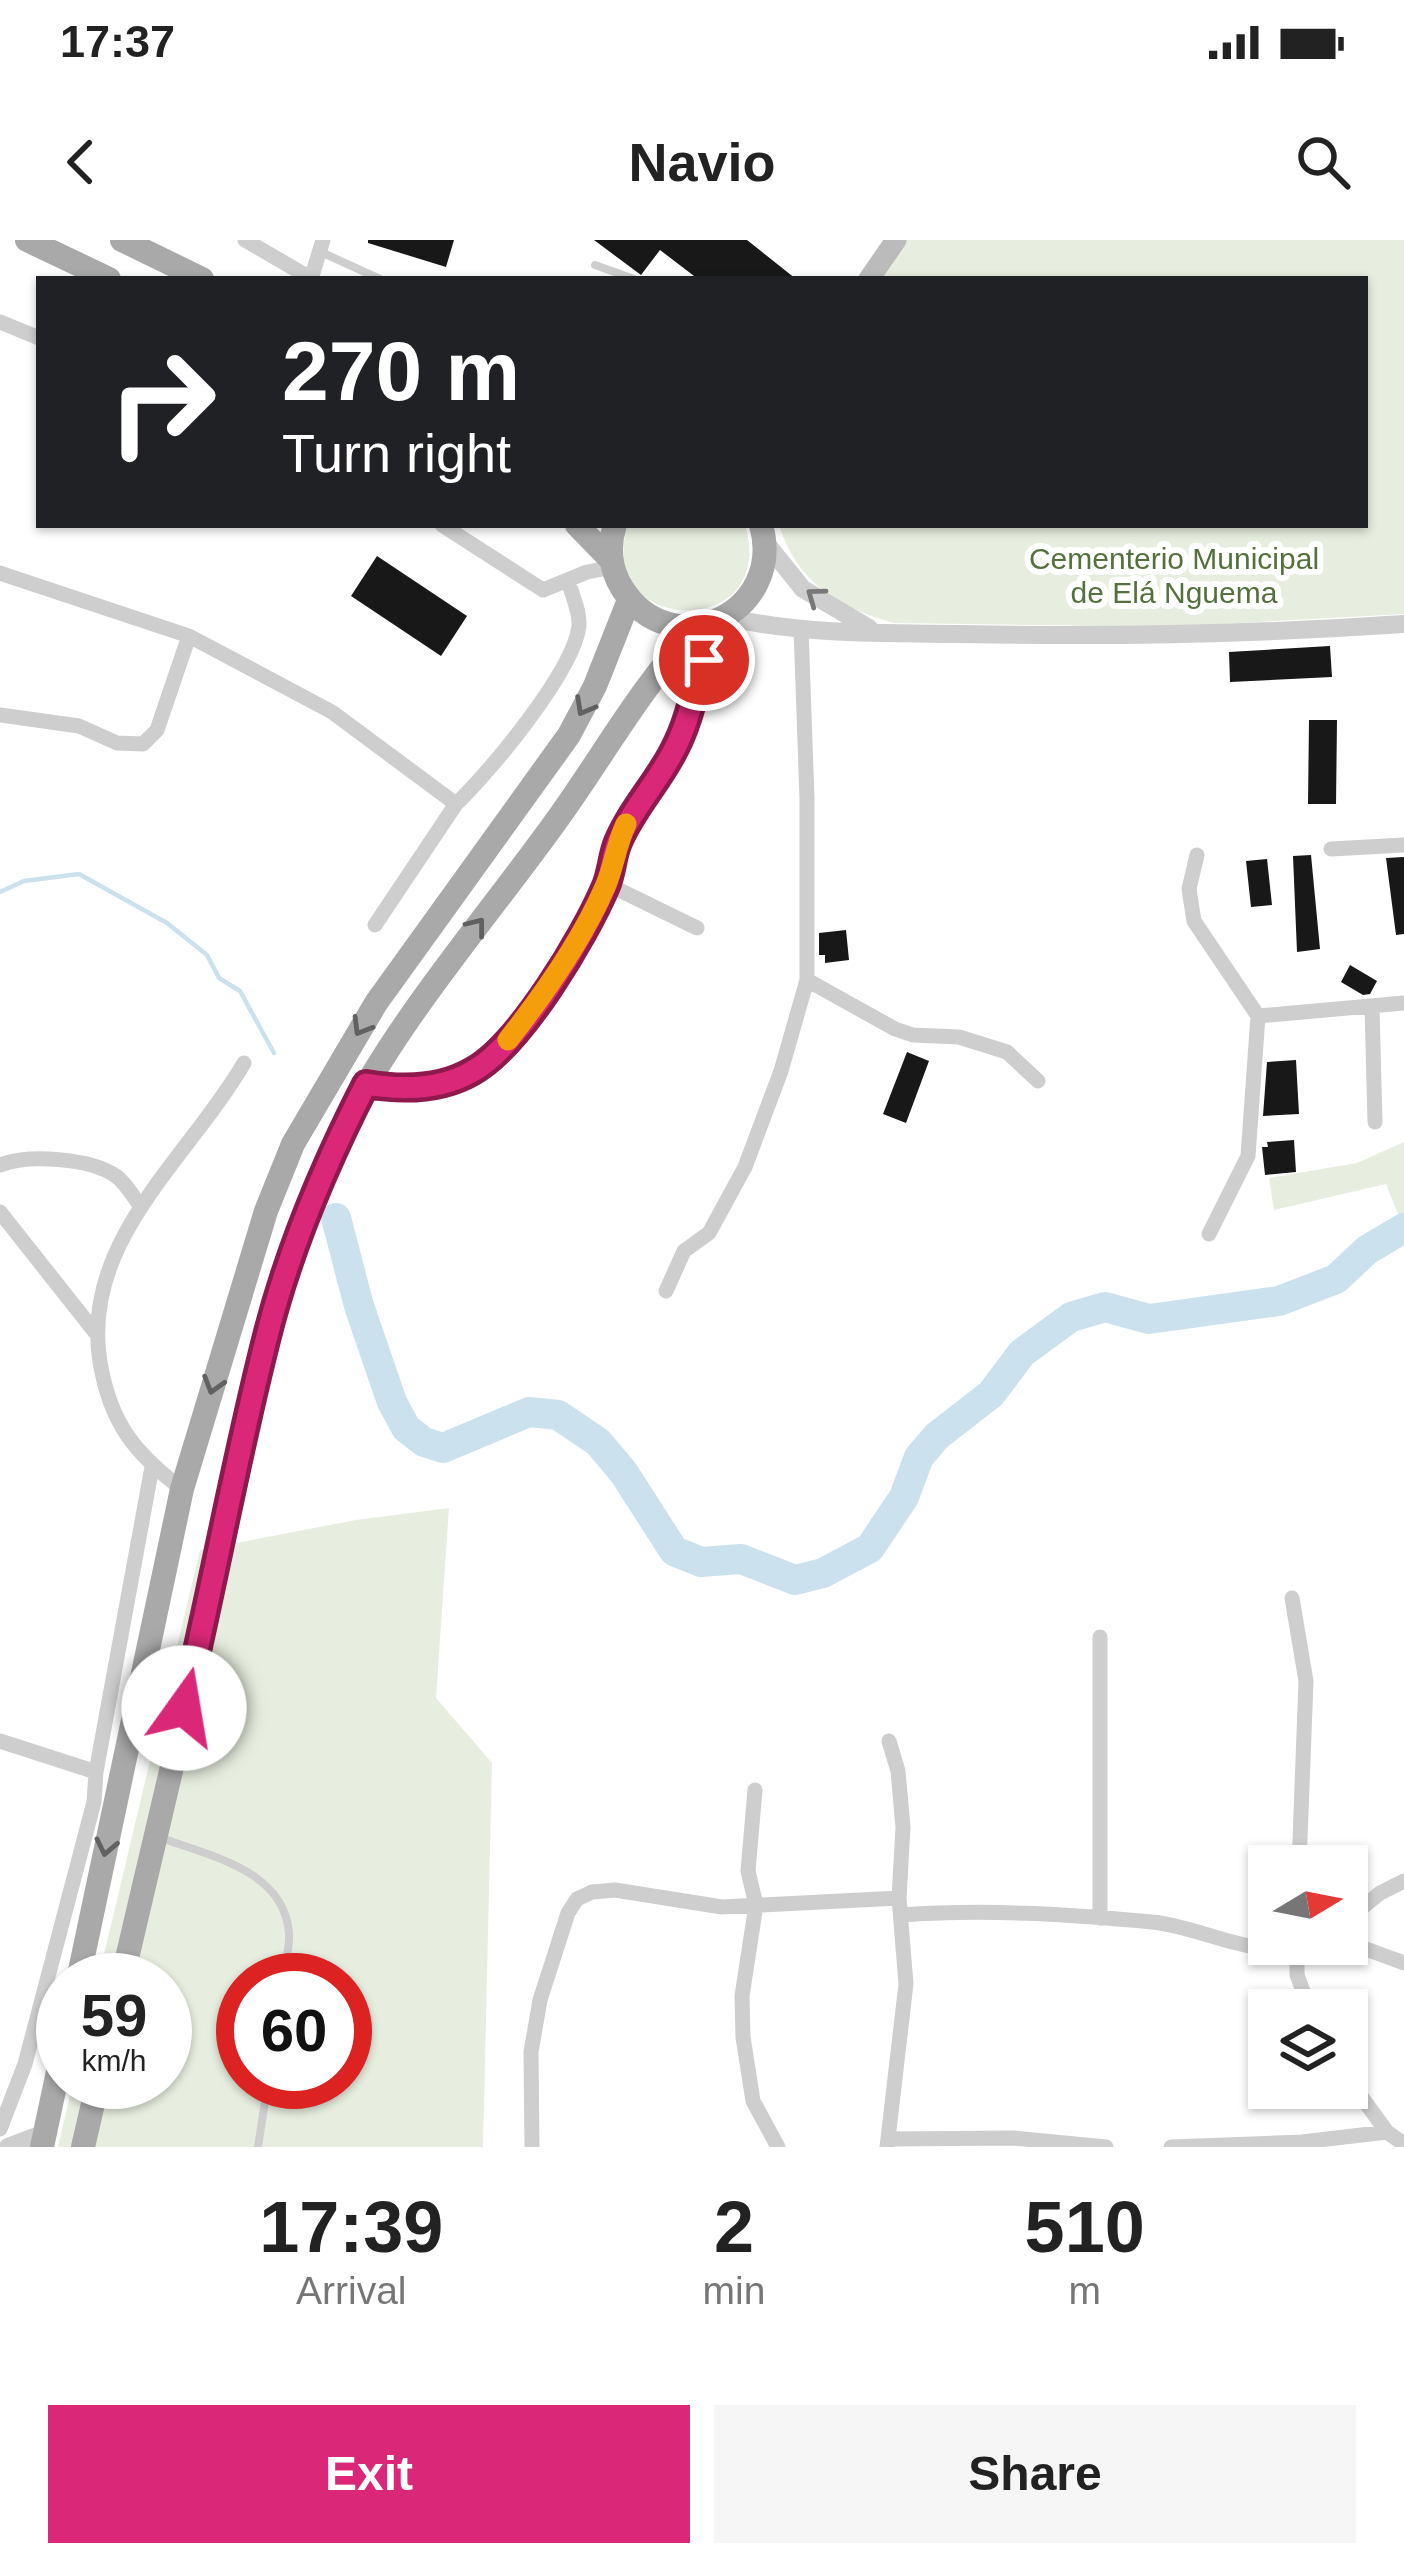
<!DOCTYPE html>
<meta charset="utf-8">
<style>
body{margin:0;font-family:Arial,sans-serif;background:#f6f6f6;color:#222;height:100vh;display:flex;flex-direction:column;font-size:45px;white-space:nowrap}
*{box-sizing:border-box;margin:0}
p{font-size:39px;color:#767676}
.icon{flex:none;width:66px;height:66px;fill:none;stroke:currentColor;stroke-width:2;stroke-linecap:round;stroke-linejoin:round}
.map{position:relative;height:1907px;overflow:hidden}
.panel{display:flex;flex-direction:column;background:#fff;flex:1}
.panel>*{flex:none}
.top-card{position:absolute;left:36px;top:36px;width:1332px;height:252px;border-radius:0px;box-shadow:0 3px 9px #0004;background:#202124;color:#fff;overflow:hidden}
.needle{width:78px;rotate:80deg}
.buttons{position:absolute;left:1248px;top:1605px;display:grid;gap:24px}
.buttons a{display:grid;place-items:center;width:120px;height:120px;border-radius:0px;background:#fff;box-shadow:0 3px 9px #0004;font-size:60px}
.speed{position:absolute;left:36px;top:1713px;display:flex;gap:24px;font-size:60px;font-weight:700;text-align:center}
.speed>*{display:grid;place-content:center;width:156px;height:156px;border-radius:50%;background:#fff;box-shadow:0 3px 9px #0004;line-height:1}
.speed small{font-size:30px;font-weight:400}
.speed .limit{border:18px solid #d22;background:#fff;color:#111}
.pin{position:absolute;display:grid;place-items:center;width:102px;height:102px;color:#fff;margin:-51px;border:6px solid #fff;border-radius:50%;box-shadow:0 3px 12px #0007}
.me{position:absolute;width:132px;margin:-66px;rotate:13deg;stroke-linejoin:round;filter:drop-shadow(0 0 9px #0008)}
.turn{display:flex;align-items:center;gap:42px;height:252px;padding:0 48px;font-size:54px}
.turn .icon{width:156px;height:156px;stroke-width:2.5}
.turn b{display:block;font-size:84px;line-height:102px}
.eta{display:flex;justify-content:space-evenly;align-items:center;height:204px;text-align:center}
.eta b{font-size:72px;font-weight:800;line-height:84px}
.primary-button{display:flex;gap:24px;margin-top:auto;padding:24px 48px}
.primary-button a{flex:1;height:138px;border-radius:0px;background:#db2777;color:#fff;font-size:48px;font-weight:800;line-height:138px;text-align:center}
.primary-button a+a{background:#f6f6f6;color:#222}
.status{display:flex;justify-content:space-between;align-items:center;height:84px;padding:0 60px;background:#fff;direction:ltr}
.status svg{height:33px;fill:currentColor}
header{display:flex;justify-content:space-between;align-items:center;height:156px;padding:0 48px;background:#fff;font-size:54px;font-weight:800}
.map>svg:first-child{display:block}
.green{fill:#e7eedf;fill-rule:evenodd}
.lines{fill:none;stroke-linecap:round;stroke-linejoin:round}
.stream{stroke:#cbe1ee;stroke-width:4.5}
.river{stroke:#cbe1ee;stroke-width:30}
.building{fill:#181818}
.service{stroke:#cecece;stroke-width:8}
.minor{stroke:#cecece;stroke-width:15}
.tertiary{stroke:#cecece;stroke-width:18}
.secondary{stroke:#bbb;stroke-width:21}
.primary{stroke:#a9a9a9;stroke-width:24}
.oneway{stroke:#787878}
.oneway2{stroke:#616161}
.route-casing{stroke:#8e194d;stroke-width:30}
.route{stroke:#db2777;stroke-width:21}
.slow{stroke:#f59e0b;stroke-width:21}
.labels{text-anchor:middle;dominant-baseline:central;stroke-width:12;stroke-linejoin:round;paint-order:stroke}
.park-label{font-size:30px;fill:#54703c;stroke:#fff}
</style>
<div class="status"><b>17:37</b><svg viewBox="0 0 49 12"><path d="M0 12V9h3v3zM5 12V6h3v6zM10 12V3h3v9zM15 12V0h3v12zM26 1h20v11H26zM47 4h2v5h-2z"/></svg></div>
<header><svg class="icon" aria-label="back" viewBox="0 0 24 24"><path d="M15 5l-7 7 7 7"/></svg>Navio<svg class="icon" aria-label="search" viewBox="0 0 24 24"><circle cx="10" cy="10" r="6"/><path d="M15 15l6 6"/></svg></header>
<div class="map">
<svg width="1404" height="1907" viewBox="0 0 1404 1907">
<rect width="100%" height="100%" fill="#fff"/>
<path class="green" d="M905,0H1404V374L1167,387L894,383C838,368 797,342 779,285H1365V39H879Z
M628,285H745C780,401 592,397 628,285Z
M1404,902V989L1386,944L1274,970L1269,938L1357,923Z
M449,1268L436,1458L492,1523L483,1907H58L73,1842H165V1740H98L200,1310L356,1280ZM243,1740H345V1842H243Z"/>
<g class="lines">
<path class="stream" d="M0,652L24,641L79,634L167,683L207,715L219,738L240,751L274,813"/>
<path class="river" d="M336,978L359,1066L392,1162L406,1188L424,1202L443,1208L529,1172L558,1175L598,1202L624,1233L674,1311L701,1322L741,1319L795,1340L823,1333L870,1308L904,1257L919,1217L937,1196L991,1154L1022,1113L1071,1077L1105,1067L1149,1079L1279,1061L1336,1039L1367,1010L1404,988"/>
</g>
<path class="building" d="M368,0H454L446,27L368,3Z
M594,0H747L796,39H698L660,10L641,35Z
M377,316L467,376L441,416L351,356Z
M1330,406L1332,437L1230,442L1229,412Z
M1309,480H1337L1336,564H1308Z
M1311,615L1320,709L1297,712L1293,616Z
M1404,617V694L1396,695L1386,618Z
M1267,619L1272,665L1251,667L1246,621Z
M846,690L849,720L825,723V715H819V693Z
M1350,725L1377,741L1370,754L1363,755L1341,742Z
M907,812L929,821L906,883L883,874Z
M1296,820L1299,874L1263,876L1267,822Z
M1294,900L1296,932L1265,935L1262,907H1268L1267,902Z"/>
<g class="lines">
<path class="service" d="M321,12L380,39
M595,25L634,39
M159,1597C208,1616 284,1629 289,1693C290,1708 285,1725 283,1740
M258,1907L268,1842"/>
<path class="minor" d="M245,0L312,39
M311,39L323,0
M0,82L39,98
M442,285L543,350L587,332L613,327
M0,333L189,396L332,472L456,564C489,533 574,431 579,386C580,371 572,355 568,341
M0,475L79,486L117,503L143,504L157,490L189,396
M1331,609L1404,605
M1197,615L1189,649L1194,681L1258,776L1248,916L1209,994
M607,644L697,688
M375,685L456,564
M807,740L895,789L913,795L959,797L1007,812L1038,841
M1372,767L1375,882
M1258,776L1404,763
M366,844C401,850 441,850 473,831C519,805 586,696 606,646C612,632 612,616 618,602C633,567 659,541 675,508C694,471 703,424 710,384
M0,925C28,914 90,918 116,936C126,943 134,958 141,967
M0,972L95,1092
M666,1051L684,1011L709,993L745,927L781,831L807,740V559L801,388
M182,1249C134,1213 110,1182 100,1122C80,1001 189,918 244,823
M1292,1358L1306,1441L1299,1626
M0,1501L96,1532
M755,1550L748,1631L756,1665L742,1756L743,1797L753,1861L778,1907
M901,1675C985,1669 1068,1674 1152,1682C1204,1687 1254,1721 1306,1704
M1100,1678V1397
M1347,1680L1380,1653L1404,1641
M1347,1702L1404,1723
M1297,1704V1735L1310,1770
M1347,1837L1387,1892L1404,1904
M0,1889L25,1824L94,1562L96,1532L152,1227
M889,1899L1014,1898L1106,1907
M532,1907L531,1812L540,1760L568,1673L577,1659L592,1652L615,1650L722,1667L899,1658
M887,1907L906,1744L899,1658L903,1587L898,1531L889,1501
M1171,1907L1302,1902L1387,1892"/>
<path class="tertiary" d="M765,302L803,349L869,388
M726,377C803,395 885,393 963,394C1111,397 1257,394 1404,384
M8,1907L45,1893"/>
<path class="secondary" d="M869,39L896,0"/>
<path class="primary" d="M27,0L109,39
M122,0L202,39
M577,285L611,320
M615,285C608,306 610,329 622,348C671,427 786,373 761,285
M78,1740L182,1249L266,971L293,904L376,763L569,495L595,446L629,360
M122,1740C156,1593 192,1446 224,1298C254,1162 277,1024 338,897C396,780 484,682 559,577C606,511 642,445 698,386
M42,1907L63,1808
M83,1907L98,1842"/>
</g>
<defs><path id="oneway-chevron" d="M-2-3.5L2.5 0L-2 3.5" fill="none" stroke-width="1.6" stroke-linecap="round" stroke-linejoin="round" transform="scale(3)"/></defs>
<use class="oneway" href="#oneway-chevron" transform="translate(815 356) rotate(-144)"/>
<g class="oneway2">
<use href="#oneway-chevron" transform="translate(584 467) rotate(119)"/>
<use href="#oneway-chevron" transform="translate(477 686) rotate(-52)"/>
<use href="#oneway-chevron" transform="translate(361 787) rotate(121)"/>
<use href="#oneway-chevron" transform="translate(213 1145) rotate(107)"/>
<use href="#oneway-chevron" transform="translate(106 1607) rotate(102)"/>
</g>
<g class="lines">
<g class="route-casing">
<path id="route" d="M184,1468C213,1346 235,1222 266,1100C288,1011 324,926 366,844C401,850 441,850 473,831C520,805 585,696 606,646C612,632 612,616 618,602C633,567 659,541 675,508C689,481 695,449 704,420"/>
</g>
<use href="#route" class="route"/>
<path class="slow" d="M508,800C545,753 581,702 605,647C614,627 616,605 626,584"/>
</g>
<g class="labels">
<g class="park-label">
<text x="1174" y="318">Cementerio Municipal<tspan x="1174" dy="34">de Elá Nguema</tspan></text>
</g>
</g>
</svg>
<div class="buttons">
<a><svg class="needle" viewBox="-14 -14 28 28"><path d="M0-13l5 13h-10z" fill="#e53935"/><path d="M0 13l5-13h-10z" fill="#767676"/></svg></a>
<a><svg class="icon" aria-label="layers" viewBox="0 0 24 24"><path d="M12 4l9 5-9 5-9-5zM3 14l9 5 9-5"/></svg></a>
</div>
<div class="speed"><div>59<small>km/h</small></div><div class="limit">60</div></div>
<div class="pin" style="left:704px;top:420px;background:#d93025"><svg class="icon" aria-label="arrive" viewBox="0 0 24 24"><path d="M6 21V4h12l-3 4 3 4H6"/></svg></div>
<svg class="me" style="left:184px;top:1468px" viewBox="-20 -20 40 40"><circle r="19" fill="#fff"/><path d="M0-13L10 11 0 6-10 11z" fill="#db2777"/></svg>
<div class="top-card">
<div class="turn"><svg class="icon" aria-label="right" viewBox="0 0 24 24"><path d="M7 20v-9h11M14 6l5 5-5 5"/></svg><div><b>270 m</b>Turn right</div></div>
</div>
</div>
<section class="panel">
<div class="eta">
<div><b>17:39</b><p>Arrival</p></div>
<div><b>2</b><p>min</p></div>
<div><b>510</b><p>m</p></div>
</div>
<div class="primary-button"><a>Exit</a><a>Share</a></div>
</section>
